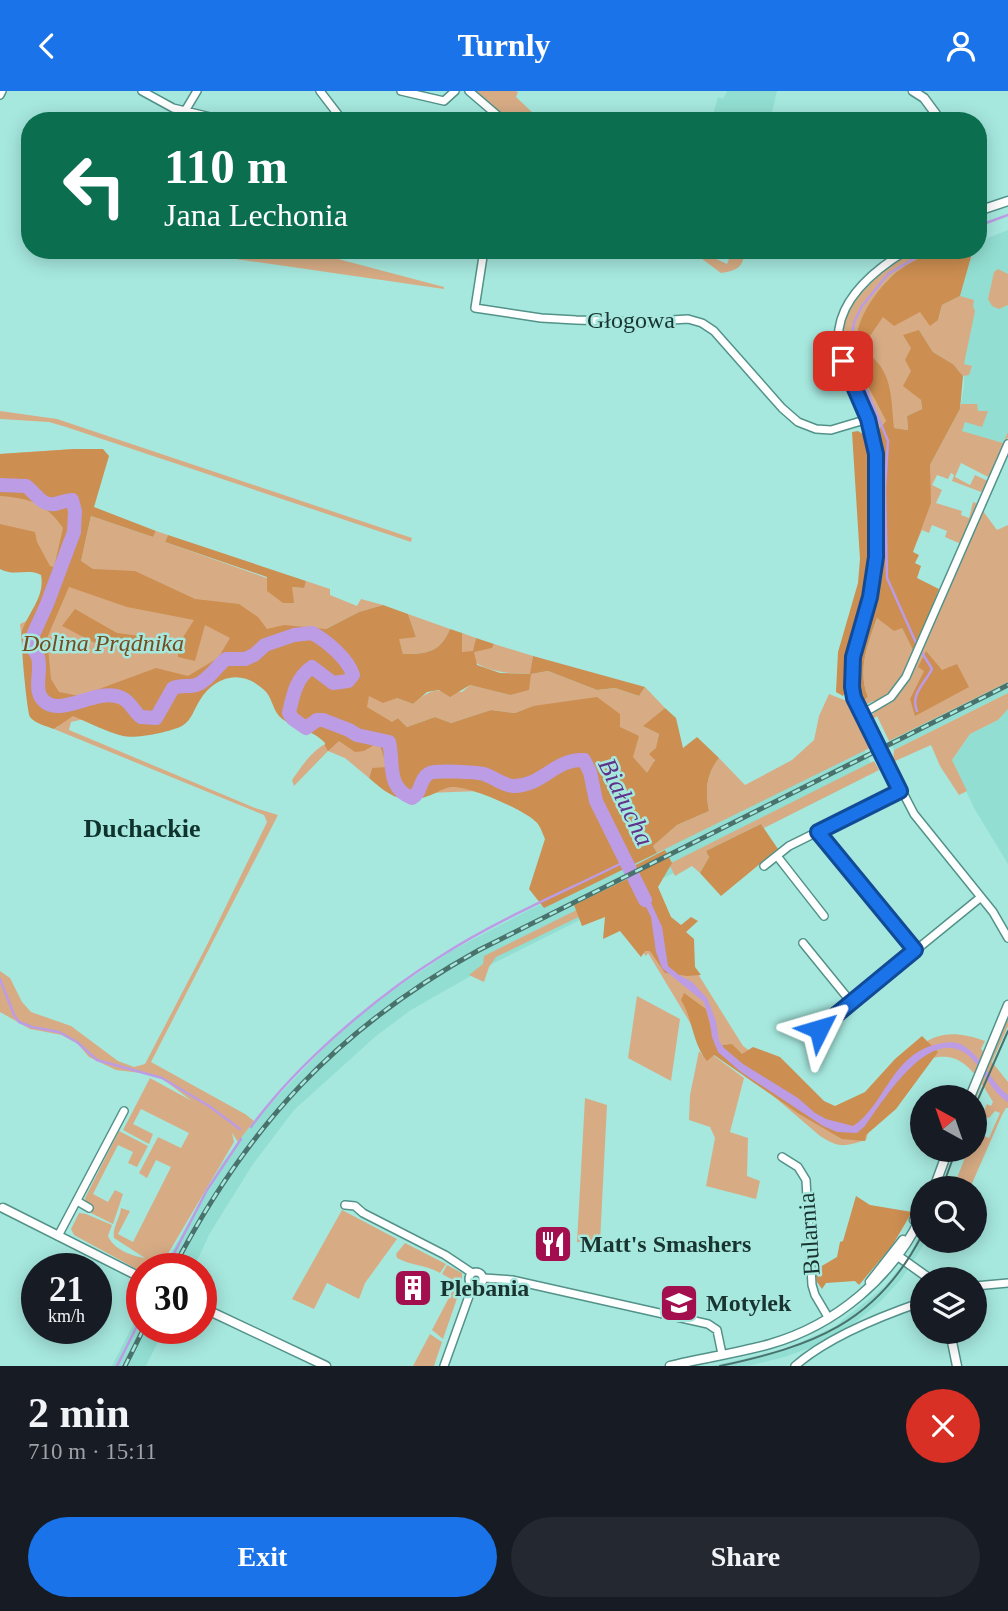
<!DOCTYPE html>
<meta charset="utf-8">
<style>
body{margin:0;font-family:"Times New Roman",serif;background:#242831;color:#f1f3f6;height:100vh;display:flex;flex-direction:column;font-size:26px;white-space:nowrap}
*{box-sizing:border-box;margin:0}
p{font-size:23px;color:#9ea1a6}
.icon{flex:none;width:38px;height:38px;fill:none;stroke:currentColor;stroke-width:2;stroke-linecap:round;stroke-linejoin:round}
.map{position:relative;height:1275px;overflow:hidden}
.details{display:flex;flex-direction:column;background:#171b24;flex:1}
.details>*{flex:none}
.guide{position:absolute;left:21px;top:21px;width:966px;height:147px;border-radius:28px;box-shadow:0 4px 18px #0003;background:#0b6e4f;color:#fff;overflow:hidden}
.needle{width:46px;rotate:320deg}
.buttons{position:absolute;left:910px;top:994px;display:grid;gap:14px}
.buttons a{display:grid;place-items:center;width:77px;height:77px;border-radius:50%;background:#171b24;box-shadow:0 4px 18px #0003;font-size:35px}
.speed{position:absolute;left:21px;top:1162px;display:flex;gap:14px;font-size:35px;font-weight:700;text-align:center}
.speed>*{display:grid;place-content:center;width:91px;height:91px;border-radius:50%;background:#171b24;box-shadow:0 4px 18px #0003;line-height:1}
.speed small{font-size:18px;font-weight:400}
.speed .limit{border:10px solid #d22;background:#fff;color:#111}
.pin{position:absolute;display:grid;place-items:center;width:60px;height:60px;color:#fff;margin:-30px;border-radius:14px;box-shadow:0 4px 10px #0006}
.me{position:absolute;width:77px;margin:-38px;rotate:50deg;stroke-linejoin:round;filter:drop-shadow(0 0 5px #0008)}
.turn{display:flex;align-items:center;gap:24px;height:147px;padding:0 28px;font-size:32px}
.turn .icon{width:91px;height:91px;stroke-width:2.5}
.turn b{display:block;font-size:49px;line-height:60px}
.round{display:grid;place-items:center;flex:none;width:74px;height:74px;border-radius:37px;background:#242831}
.head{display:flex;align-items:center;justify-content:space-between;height:119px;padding:0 28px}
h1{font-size:42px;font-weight:600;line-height:52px}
.cta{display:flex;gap:14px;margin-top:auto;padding:14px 28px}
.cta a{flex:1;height:80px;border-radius:42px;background:#1a73e8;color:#fff;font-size:28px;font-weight:600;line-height:80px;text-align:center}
.cta a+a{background:#242831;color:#f1f3f6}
header{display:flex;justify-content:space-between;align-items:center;height:91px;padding:0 28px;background:#1a73e8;color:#fff;font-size:32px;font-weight:600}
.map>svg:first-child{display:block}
.built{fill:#92ded2}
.green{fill:#d7ac85;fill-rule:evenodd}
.forest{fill:#cc8e51;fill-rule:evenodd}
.water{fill:#bc9ce5}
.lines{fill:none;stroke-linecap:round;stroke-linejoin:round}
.stream{stroke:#bc9ce5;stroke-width:2.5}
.river{stroke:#bc9ce5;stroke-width:14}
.minor-casing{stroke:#529289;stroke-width:10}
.tertiary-casing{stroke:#529289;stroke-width:11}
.minor{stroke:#fff;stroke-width:7}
.tertiary{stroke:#fff;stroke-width:8}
.tram{stroke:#4a726c;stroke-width:2}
.rail-casing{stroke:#4a726c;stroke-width:5}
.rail{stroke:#a6e8de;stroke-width:2.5;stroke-dasharray:8;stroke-linecap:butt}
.route-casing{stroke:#114b97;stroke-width:18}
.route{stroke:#1a73e8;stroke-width:12}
.labels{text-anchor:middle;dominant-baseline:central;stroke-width:5;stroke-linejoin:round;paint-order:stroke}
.street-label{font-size:24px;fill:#193430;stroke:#a6e8de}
.park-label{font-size:24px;font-style:italic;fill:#764b1e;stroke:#a6e8de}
.poi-label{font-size:24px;font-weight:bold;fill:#193430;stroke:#a6e8de;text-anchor:start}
.water-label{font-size:26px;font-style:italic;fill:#5e3389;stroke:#a6e8de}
.neighbourhood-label{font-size:26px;font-weight:bold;fill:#0f322d;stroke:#a6e8de}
</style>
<header><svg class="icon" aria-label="back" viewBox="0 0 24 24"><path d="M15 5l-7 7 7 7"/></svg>Turnly<svg class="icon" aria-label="person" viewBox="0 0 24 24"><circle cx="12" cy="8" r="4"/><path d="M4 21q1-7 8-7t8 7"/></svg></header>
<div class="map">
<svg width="1008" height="1275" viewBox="0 0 1008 1275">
<rect width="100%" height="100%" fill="#a6e8de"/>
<path class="built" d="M727,0H777L770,30H711L718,6L723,8Z
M1008,139V341L1003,353L962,340L960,318L964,294V241L960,205L973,159H978V151Z
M1008,591V602L894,659L889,650Z
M1007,618H1008V773L974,717L952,669L970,643L998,629Z
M863,656L875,681L490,874L411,919L376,945L294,1019L253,1073L210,1142L193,1178H162L220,1075L254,1030L323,958L375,911L453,859L527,820Z
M922,1140V1150H926L902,1187L880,1211L847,1238L813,1256L781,1267L748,1275H712L785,1258L834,1236L885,1195L907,1168Z
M142,1216V1237H165L146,1275H112Z"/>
<path class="green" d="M476,0H516L518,1L516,6L534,23L528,30H507Z
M162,159H304L444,196V198L229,167H207Z
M690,159H697L727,173L729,168L712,161L713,159H745C743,177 738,179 721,182Z
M915,159H935C921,166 904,174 893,184C873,203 853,232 856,260C859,284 876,309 886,330L878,339L864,302L861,303C854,287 844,270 842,253C838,212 885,177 915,159Z
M998,178L1008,183V214L999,218L992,215L988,208L994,181Z
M960,205L974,209L973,215L975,220L964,273L972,275L969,284L963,285L953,273L933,261L919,239C902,277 919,283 922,318L907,325L908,339L894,337L868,263V248L883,225L920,221L938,229L942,214Z
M961,313H977L978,320H988L982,336L965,331L962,340L1003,352L1008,341V346L990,387L961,372L955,386L970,394L975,384L988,390L984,402L952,390L954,384L951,382L948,388L937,384L932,394L942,399L936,412L962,420L961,424L969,427L973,411L978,413L980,409L961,453L945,446L947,440L932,434L929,442L922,439L912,461L920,438L930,374L960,318Z
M0,320L57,328L412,447L411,451L66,336L49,331L0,328Z
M74,358L81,470L91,425L153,446L156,440L168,444L165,451L292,496L303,497L306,490L330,498V504L357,515L361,508L383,514L359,521L326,538L302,537L416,546L408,523L450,538C440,562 426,563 403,563L399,550L397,607L413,613C432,596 437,599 462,601L470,594L510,604L530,583C501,582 484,581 461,561L462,542L476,547L474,560L491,557L494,553L533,565L531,583L548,580L597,599L615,597L639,605L645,596L665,617L644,635L659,643L652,683L549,734L480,700L427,702L372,677L369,687L345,667L328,660L294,695L292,689C302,675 318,649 338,650C346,650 356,657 364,660L375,652L285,604L246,573L122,619L71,631L69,639L255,717L278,724L151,971L245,1023L254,1030L238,1051L232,1042L234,1051L159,1178H142V1181L74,1144L71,1138L79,1122L86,1123L112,1134L108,1145C114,1159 132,1165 145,1167L114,1147C112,1137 120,1127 121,1117L130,1120L118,1143L133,1151L171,1076L156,1069L147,1087L139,1082L158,1046L181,1057L189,1042L141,1018L133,1033L153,1043L149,1053L123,1039L150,987L192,1010L164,989L149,983L116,979L89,966L78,953L62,944L30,938L0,921V880L10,887L22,911L31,921L71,935L118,970L134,976L145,973L208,852L267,731L264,724L54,638L59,635L23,559L20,533L40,524L51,481L0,463V363ZM604,613L402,640L394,630L398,627L407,636L435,626L451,632L491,619L515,622L533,615Z
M983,420L997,439L1008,434V591L889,650L877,625L872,629V624L905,592Z
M877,527L902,537L914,560C904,585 898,597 876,612L874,610L867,613L863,610L868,606C857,580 868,552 877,527Z
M1008,602V618L998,629L970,643L952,669L967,700L959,704L940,675L931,654L893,671L894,659Z
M829,603L847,610L870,657L657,762L653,755L677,734L709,720C705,701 706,683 719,667L745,694L792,669L814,649L819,625Z
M874,670L879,679L764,737L761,733L706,760L709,766L700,782L692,775L675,785L669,773Z
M627,794L630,801L496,866L489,876L484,891L469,884L483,873L484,865Z
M627,845L693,875L743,955L847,1030C861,1015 875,1000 889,985C919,952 937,932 985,950L981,958L990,969L1008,928V935L992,971L1008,991V1017H1006L1002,1024L970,1097H953L968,1059H975V1042L979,1032L984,1035V1045L989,1047L1000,1022L995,1020L989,1027L982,1025L987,1013L991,1015L993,1011L982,993L975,1010L974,1006L981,991C967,973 956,962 932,967L868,1042L866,1049C845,1055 840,1058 820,1045L692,935L648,862L646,865Z
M637,905L680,928L671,990L628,967Z
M699,960L707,969L713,964L744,987L730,1041L748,1047L747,1085L760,1090L756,1108L706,1095L715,1047L710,1036L689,1029L690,1004Z
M585,1007L607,1014L600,1151H577Z
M119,1040L148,1055L137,1076L128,1072L133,1061L118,1054L93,1103L108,1111L115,1099L123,1103L113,1133L87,1120L85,1107Z
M342,1119L397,1148L365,1192L359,1208L327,1192L314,1218L292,1208Z
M405,1152L446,1173L440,1182C427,1174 412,1175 397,1167L396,1163Z
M447,1174L462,1182V1193L443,1248L432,1239L455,1195L453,1189L442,1183Z
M430,1243L442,1251L434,1275H413Z"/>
<path class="forest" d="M935,159H973L960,205L942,214L938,229L930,235L920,221L894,235L883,226L868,248V263C893,280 891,309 894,337L908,339L907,325L922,318L921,309L903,295L911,280L905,269L911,257L903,244L919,239L933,261L953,273L963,285L960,318L930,374L931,412L913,461L919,464L915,472L921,475L917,487L939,498L914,561L902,537L894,540L877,527C868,552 857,580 868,606L863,610C844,567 876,527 881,485C883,465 882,445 882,425C882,396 883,368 878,339L886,330C876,309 859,284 856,260C853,232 873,203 893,184C904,174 921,166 935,159Z
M858,340L866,345L872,361L871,476L864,515L849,559L845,602L843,605L836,601L838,561L858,492L860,468L852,341Z
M75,358H103L109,365L94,416L156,440L153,446L91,425L81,470L93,478L135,480L195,508L239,513L258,526L267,538L284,534L326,538L359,521L383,514L408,523L416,546L399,548L403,563C426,563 440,562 450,538L462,542V561L473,560L476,547L494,553L492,557L474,561L477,574L500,582L530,583L533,565L645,596L639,605L615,597L597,599L548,580L531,583L529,599L510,604L470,594L450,606L439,599L427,601L413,613L397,607L383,612L369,605L367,616L392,631L398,627L407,636L435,626L451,632L491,619L515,622L533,615L597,606L620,623V636L639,645L633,666L647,682L655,669L649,663L656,657L659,643L643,635L665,617L676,627L683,657L697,646L719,667C706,683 705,701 709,720L677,734L653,755L657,762L544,817L529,798L545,748C543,744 541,737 538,733C528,720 468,694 451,696C444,697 438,701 431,704C404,715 389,705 369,687L372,677L387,676L379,651L364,660L355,661L339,650L328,660L325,655V652C313,638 293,639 279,625C272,617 272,605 263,598C241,578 215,585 200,609C194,618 192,629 182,635C170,641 136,648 123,645C110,642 87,631 73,625L54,638C46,635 36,633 30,626C27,622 20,547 22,540C29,520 45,506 41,484C28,477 14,486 0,478V433L35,441L37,451L50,475L54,476L63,437C46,412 28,407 0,405V363ZM69,496L127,516L194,529L178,554V566L195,570L205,534L230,547L218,567L188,585L156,577L80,605L59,601L51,588L47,547Z
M168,444L306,490L304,497L292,496L294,512H283L267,500V486L165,451Z
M75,518L117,542L148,546L145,556L95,552L62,535Z
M926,560L942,579L957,573L969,596L915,625L910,608L924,580L918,576Z
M761,733L778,758L721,805L700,782L709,766L706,760Z
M665,759L672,772L658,796L671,826L681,834L691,826L698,830L686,841L694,848L695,876L701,884L687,885L665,882L650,860H645L641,866L620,840L603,848L605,826L582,835L574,814L627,788L624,780Z
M684,902L706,918L716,955L732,953L742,963L753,956L780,966L824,1010L835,1015L865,1001L895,968L922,945L938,961L896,1018L866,1044L865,1050L842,1048L799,1023L714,964L707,970C692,952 693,928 681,909Z
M856,1105L870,1114L912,1121L892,1155L859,1194L855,1190L826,1192L822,1198L817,1191L815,1179L837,1166L840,1151L843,1150Z"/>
<path class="water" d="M641,790L662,836L668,875L679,884L692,891L707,907L716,930L719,950L724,957L743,973L798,1007L815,1022L826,1028L853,1035C885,1015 891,963 938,953C947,951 956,950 964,955C983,967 990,990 1008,1004V1011C990,1000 985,980 970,966C931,930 884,1009 865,1035L857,1042L837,1041L823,1035L741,981L718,961L712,946L710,932L704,911L662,877L656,861L651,826L635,794Z"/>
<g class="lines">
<path class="stream" d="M978,135L1008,124
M917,554L887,487L885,398L888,350L857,276L852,262V246L854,231L862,215L888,183L929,159
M917,620C910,603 925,592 932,578L921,560
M0,888L14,924L19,931L32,936L59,941L77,951L97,969L162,987L209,1015L240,1038
M251,1036C296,974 375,906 441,865C499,828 564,801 626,770
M166,1178L207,1099L241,1048
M117,1275L142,1225"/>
<path class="river" d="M0,394L26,395C36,402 41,415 55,413C61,412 65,409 72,409L75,420L74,441L47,513L29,553C32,557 36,561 38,566C42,580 33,599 43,609C60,628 97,595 122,607C130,610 134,621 141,626L156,627L173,597C181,594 189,596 196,594C208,590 216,576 226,568H245L254,564L265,554L294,544L312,542C327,550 348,568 353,584L348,590L333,592L312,576C296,587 293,604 289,622L293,628L306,637L317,629H323L349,639L357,644L389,651C394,672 386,697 412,707C422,702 419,687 430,682C436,679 476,681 484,683C494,686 503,695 514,695C542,695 556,667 584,669L590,681L596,710L645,809"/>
<g class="minor-casing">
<path id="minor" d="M142,0L173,17L227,30
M320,0L343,30
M401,0L444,10L455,0
M469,0L504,30
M0,4L2,0
M185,20L197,0
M484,159L475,217L541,227L576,229L640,231L688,228L702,232L714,240L782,317L798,331L816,338L831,339L868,328
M907,159C879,176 844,203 839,238C834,265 854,293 864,318C871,334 876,352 876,370C878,408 879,449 874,488C869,529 844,565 854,607L914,723L993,821L1008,847
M862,623L891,606L906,586L1008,353
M818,741L914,859
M777,765L824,825
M764,775L789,755L900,700
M803,852L851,911
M819,938L981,806
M782,1066L798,1076L806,1089L812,1194L815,1204L828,1226
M77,1110L89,1117
M345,1114L355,1115L363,1122L445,1164L472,1182
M58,1145L124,1020
M469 1188a7 7 0 1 1 14 0a7 7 0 1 1-14 0Z
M484,1187L512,1189L708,1233L717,1239L722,1263
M975,1195L1008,1192
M444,1275L473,1194
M795,1275C828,1246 881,1225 922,1211"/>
</g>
<g class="tertiary-casing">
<path id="tertiary" d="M913,0L924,7L941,30
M978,120L1008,110
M970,1006L1008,914
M934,1097L948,1059
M3,1117L142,1187
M914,1129L922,1112
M895,1163L930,1188
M870,1191L903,1149
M201,1216L326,1275
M950,1241L957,1275
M670,1275C703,1267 737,1262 770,1253C836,1234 893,1186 922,1124"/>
</g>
<use href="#minor" class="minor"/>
<use href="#tertiary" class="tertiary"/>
<path class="tram" d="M975,1015L1008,940
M942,1097L956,1059
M720,1275C812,1255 876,1233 922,1144"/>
<g class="rail-casing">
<path id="rail" d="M173,1178C247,1035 338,937 479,859L1008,594
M125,1275L144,1237"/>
</g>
<use href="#rail" class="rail"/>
</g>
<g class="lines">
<g class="route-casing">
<path id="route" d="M819,938L915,859L818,741L900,700L854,607L852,596L853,566L870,506L876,466V363L868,328L843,270"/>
</g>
<use href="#route" class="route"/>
</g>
<defs>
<g id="restaurant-square" transform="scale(2.0125)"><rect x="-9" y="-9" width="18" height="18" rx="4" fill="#a30e4e" stroke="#a6e8de"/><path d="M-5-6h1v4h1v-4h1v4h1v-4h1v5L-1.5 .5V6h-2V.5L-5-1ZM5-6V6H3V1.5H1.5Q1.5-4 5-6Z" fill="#fff"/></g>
<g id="building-square" transform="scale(2.0125)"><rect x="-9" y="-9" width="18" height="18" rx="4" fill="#a30e4e" stroke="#a6e8de"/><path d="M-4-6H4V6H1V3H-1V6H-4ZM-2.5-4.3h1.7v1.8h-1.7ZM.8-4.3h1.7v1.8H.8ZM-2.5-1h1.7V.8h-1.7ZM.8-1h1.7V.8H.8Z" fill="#fff"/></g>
<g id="school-square" transform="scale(2.0125)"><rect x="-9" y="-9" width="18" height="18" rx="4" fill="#a30e4e" stroke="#a6e8de"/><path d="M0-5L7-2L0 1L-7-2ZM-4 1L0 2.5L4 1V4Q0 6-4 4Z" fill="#fff"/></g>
</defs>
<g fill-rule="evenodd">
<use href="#restaurant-square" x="553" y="1153"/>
<use href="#building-square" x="413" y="1197"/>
<use href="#school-square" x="679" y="1212"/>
</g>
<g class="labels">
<g class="street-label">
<text x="631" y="229">Głogowa</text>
<text transform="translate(809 1143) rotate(-94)">Bularnia</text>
</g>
<g class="park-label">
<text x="103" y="552">Dolina Prądnika</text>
</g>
<g class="poi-label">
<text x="580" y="1153">Matt's Smashers</text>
<text x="440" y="1197">Plebania</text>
<text x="706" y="1212">Motylek</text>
</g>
<g class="water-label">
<text transform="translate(626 711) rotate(64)">Białucha</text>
</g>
<g class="neighbourhood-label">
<text x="142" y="737">Duchackie</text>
</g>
</g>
</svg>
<div class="buttons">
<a><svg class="needle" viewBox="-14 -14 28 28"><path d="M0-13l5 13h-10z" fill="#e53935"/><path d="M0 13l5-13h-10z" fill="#9ea1a6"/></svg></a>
<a><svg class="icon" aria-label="search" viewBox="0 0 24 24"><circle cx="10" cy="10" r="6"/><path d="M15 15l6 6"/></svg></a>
<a><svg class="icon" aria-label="layers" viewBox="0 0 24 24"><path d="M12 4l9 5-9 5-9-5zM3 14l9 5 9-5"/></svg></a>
</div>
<div class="speed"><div>21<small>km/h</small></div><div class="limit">30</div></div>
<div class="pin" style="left:843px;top:270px;background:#d93025"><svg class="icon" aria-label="arrive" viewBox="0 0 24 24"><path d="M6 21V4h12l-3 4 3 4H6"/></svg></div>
<svg class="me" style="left:819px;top:938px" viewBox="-20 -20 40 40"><path d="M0-17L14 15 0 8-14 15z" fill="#1a73e8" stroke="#fff" stroke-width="4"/></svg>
<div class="guide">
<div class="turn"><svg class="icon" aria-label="left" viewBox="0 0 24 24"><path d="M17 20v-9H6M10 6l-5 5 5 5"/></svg><div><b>110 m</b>Jana Lechonia</div></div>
</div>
</div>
<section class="details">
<div class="head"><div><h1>2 min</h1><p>710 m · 15:11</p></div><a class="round" style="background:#d93025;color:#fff"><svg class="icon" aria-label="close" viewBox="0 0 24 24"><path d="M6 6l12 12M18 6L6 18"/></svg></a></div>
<div class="cta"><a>Exit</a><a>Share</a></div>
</section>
